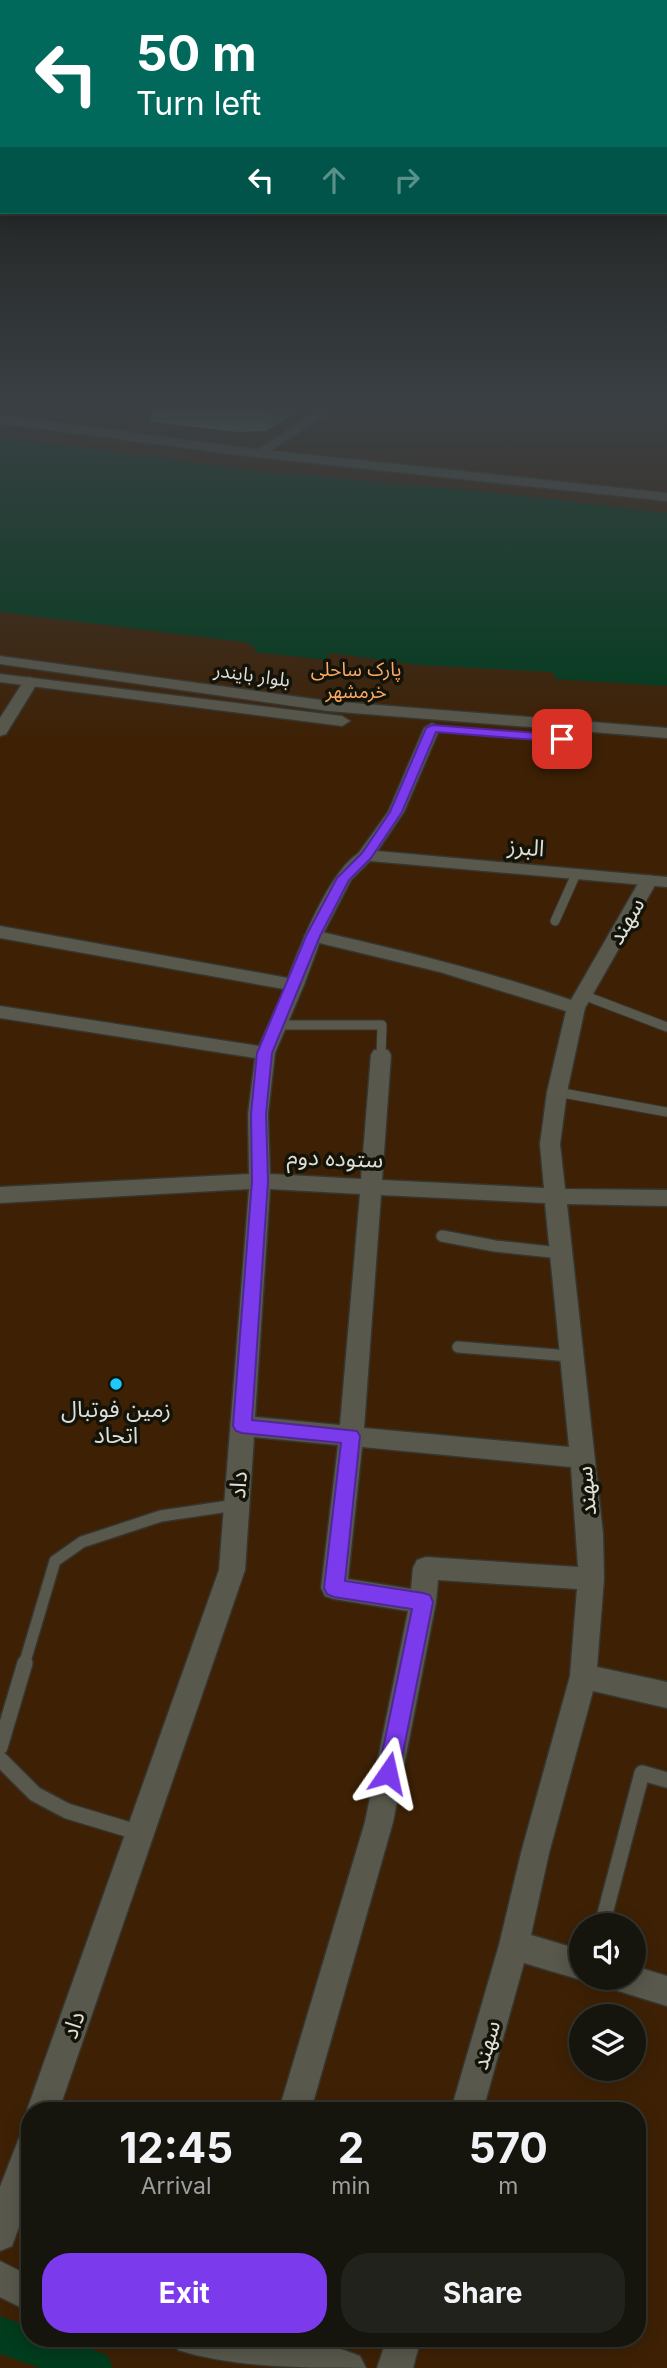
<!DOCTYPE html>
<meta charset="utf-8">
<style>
body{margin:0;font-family:Inter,"Noto Sans Arabic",sans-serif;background:#22221c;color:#f1f3f6;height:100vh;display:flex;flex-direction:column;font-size:26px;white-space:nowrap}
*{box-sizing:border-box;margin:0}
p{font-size:23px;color:#9d9f9e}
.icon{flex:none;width:38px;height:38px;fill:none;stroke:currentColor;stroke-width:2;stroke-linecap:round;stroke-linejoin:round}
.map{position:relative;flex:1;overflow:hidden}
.side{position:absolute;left:21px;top:2102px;width:625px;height:245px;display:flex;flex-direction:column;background:#15150e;border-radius:28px;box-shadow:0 4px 18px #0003,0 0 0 2px #34342e}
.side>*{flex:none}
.guide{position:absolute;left:0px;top:0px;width:668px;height:214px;box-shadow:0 4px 18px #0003,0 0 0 2px #34342e;background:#00695c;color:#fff;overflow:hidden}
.controls{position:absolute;left:569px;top:1913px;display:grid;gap:14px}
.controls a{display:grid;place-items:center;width:77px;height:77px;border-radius:50%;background:#15150e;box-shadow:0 4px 18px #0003,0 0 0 2px #34342e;font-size:35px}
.pin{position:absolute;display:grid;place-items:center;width:60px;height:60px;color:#fff;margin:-30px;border-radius:14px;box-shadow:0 4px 10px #0006}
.me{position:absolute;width:77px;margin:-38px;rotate:11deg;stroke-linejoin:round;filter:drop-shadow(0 0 5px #0008)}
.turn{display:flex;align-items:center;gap:24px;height:147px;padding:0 21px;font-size:32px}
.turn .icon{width:91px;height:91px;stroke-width:2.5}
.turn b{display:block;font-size:49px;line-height:60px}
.lanes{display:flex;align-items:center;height:66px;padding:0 21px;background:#0003;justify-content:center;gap:35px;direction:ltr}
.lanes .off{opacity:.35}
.eta{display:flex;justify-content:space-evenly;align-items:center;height:119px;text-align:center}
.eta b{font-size:42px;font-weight:700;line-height:49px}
.cta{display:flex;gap:14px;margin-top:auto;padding:14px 21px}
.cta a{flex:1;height:80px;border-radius:28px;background:#7c3aed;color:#fff;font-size:28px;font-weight:700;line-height:80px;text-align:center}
.cta a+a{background:#22221c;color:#f1f3f6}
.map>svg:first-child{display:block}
.green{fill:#3e2105;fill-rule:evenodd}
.water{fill:#003c1d}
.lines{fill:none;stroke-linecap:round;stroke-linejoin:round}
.canal{fill:#003c1d;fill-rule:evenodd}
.lane-far2-casing{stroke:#363630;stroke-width:11}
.lane-far1-casing{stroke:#363630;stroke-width:14}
.lane-casing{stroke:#363630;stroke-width:18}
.street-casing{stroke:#363630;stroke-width:3}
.secondary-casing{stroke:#363630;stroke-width:3}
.lane-far2{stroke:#59584c;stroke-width:9}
.lane-far1{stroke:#59584c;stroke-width:11}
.lane{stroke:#59584c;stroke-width:15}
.street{fill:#59584c;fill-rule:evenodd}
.secondary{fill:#59584c;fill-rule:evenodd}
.wall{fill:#7c9a5f}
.shaded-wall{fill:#657d4d}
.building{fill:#90b36e;stroke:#657d4d;stroke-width:2}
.route{fill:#7c3aed;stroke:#51269a;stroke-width:2}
.poi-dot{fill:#1ec9fd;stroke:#131309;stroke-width:2.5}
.labels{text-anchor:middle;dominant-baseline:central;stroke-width:7;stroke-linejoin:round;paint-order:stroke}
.far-park-label{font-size:19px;fill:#feaa65;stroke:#131309}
.far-street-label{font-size:19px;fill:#deded7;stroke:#131309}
.street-label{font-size:23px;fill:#deded7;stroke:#131309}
.poi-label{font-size:23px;fill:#deded7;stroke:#131309}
</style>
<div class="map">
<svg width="667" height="2368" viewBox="0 0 667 2368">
<rect width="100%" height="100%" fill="#1c1c12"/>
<path class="green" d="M0,410H667V2368H0ZM581,1925H634V1978H581ZM581,2016H634V2068H581ZM30,2110H637V2338H30Z"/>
<path class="water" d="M0,437L260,471L489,492L667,513V686L555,679L553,672L419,665L330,653L326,660L254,652L256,648L249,646L250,643L0,612Z"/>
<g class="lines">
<path class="canal" d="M0,2316L30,2327V2338H62L107,2355L113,2368H40L0,2354Z"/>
<g class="lane-far2-casing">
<path id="lane-far2" d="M555,921L576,874
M583,995L667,1027
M277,1025H382L381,1055
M557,1092L667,1112"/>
</g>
<g class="lane-far1-casing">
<path id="lane-far1" d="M442,1236L495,1246L560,1253
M458,1347L570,1356
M24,1665L55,1561L82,1542L161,1516L236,1505"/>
</g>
<g class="lane-casing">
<path id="lane" d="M0,1747L25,1663
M0,1759L35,1794L67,1811L140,1833
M602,1925L642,1773L667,1780"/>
</g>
<g class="street-casing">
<path id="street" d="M318,410H332L263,456L253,453Z
M30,677L38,682L6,734L0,736V718L25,679Z
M432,723L440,728L404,812L372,859H360L357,855L388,812L424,728Z
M649,875L658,880L585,1008L567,1092L560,1144L565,1189L667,1190V1206L567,1204L603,1534L604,1579L597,1667L667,1682V1708L593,1691L549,1853L531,1935L581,1950V1978H587L581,1980L524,1963L483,2110H451L499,1945L521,1853L570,1676L577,1589L438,1580L436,1602L393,1822L311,2110H279L365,1822L408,1611L334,1599L325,1596L321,1588L338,1445L254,1437L245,1570L59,2110H30V2117L27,2110L219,1570L249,1189L0,1203V1187L249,1174L248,1114L255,1058L0,1018V1006L259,1046L288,981H302L304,985L275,1053L268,1114L270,1174L361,1179L371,1055L374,1050H388L391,1055L382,1180L544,1188L540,1144L547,1092L566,1011L440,972L307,940L304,936L313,930C400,950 487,971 571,1000L640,880ZM270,1189L360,1194L340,1425L255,1417ZM381,1195L545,1203L569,1447L364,1428ZM362,1447L571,1467L578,1567L426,1557L417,1560L413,1568L411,1589L348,1579Z
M634,1966L667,1976V2006L612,1989L608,1978H634Z
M30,2133V2197L12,2246L0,2251V2187L19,2138Z
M0,2261L30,2276V2312L0,2297Z
M173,2338C234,2338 302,2331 360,2356L366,2368C304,2368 236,2368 178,2350Z
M387,2338H421L413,2368H377Z"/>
</g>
<g class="secondary-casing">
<path id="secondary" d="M0,415L238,447L667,493V501L238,455L0,423Z
M0,656L328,701L667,728V738L328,711L0,664Z
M0,674L342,716L350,721L342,726L0,682Z
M366,850L667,877V887L370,861L351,880L322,936L304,985L295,991L0,938V926L288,978C299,948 334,858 366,850Z"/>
</g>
<use href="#lane-far2" class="lane-far2"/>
<use href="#lane-far1" class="lane-far1"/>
<use href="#lane" class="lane"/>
<use href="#street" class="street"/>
<use href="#secondary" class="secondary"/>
</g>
<path class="wall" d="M151,410H300L266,431L238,432L151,422Z"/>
<path class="shaded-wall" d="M268,410H300L266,431L265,412Z"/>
<path class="building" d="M218,410H268L265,412H237Z"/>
<linearGradient id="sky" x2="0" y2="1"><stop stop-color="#0f0f0a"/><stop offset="0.55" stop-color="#3a4044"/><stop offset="1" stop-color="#3a4044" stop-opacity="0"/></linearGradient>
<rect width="667" height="741" fill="url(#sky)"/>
<path class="route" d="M432,725L562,735L568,739L562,742L436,732L402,812L371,858L349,880L320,936L272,1053L266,1114L268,1181L252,1420L357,1431L360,1436L345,1581L423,1593L430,1595L433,1602L399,1773L396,1780L388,1783L381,1780L378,1773L412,1609L334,1597L327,1594L324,1588L341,1443L242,1433L236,1431L233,1426L252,1181L251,1114L257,1053L306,936L337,878L362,853L390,812L426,728Z"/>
<circle class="poi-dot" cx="116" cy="1384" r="7"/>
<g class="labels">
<g class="far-park-label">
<text x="356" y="669">پارک ساحلی<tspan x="356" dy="22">خرمشهر</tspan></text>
</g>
<g class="far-street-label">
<text transform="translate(252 675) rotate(8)">بلوار بایندر</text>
</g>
<g class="street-label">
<text transform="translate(526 847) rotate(5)">البرز</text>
<text transform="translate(626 921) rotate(-60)">سهند</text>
<text transform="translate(335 1158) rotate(2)">ستوده دوم</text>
<text transform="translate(238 1485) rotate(-86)">داد</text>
<text transform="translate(586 1491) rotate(-95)">سهند</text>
<text transform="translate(73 2025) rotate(-71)">داد</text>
<text transform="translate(486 2045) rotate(-74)">سهند</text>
</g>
<g class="poi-label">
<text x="116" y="1409">زمین فوتبال<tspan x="116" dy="26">اتحاد</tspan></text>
</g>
</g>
</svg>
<div class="controls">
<a><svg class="icon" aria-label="sound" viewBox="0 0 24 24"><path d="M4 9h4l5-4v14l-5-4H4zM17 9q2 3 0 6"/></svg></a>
<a><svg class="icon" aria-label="layers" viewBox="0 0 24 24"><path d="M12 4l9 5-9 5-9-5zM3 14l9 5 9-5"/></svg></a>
</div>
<div class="pin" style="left:562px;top:739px;background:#d93025"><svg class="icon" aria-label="arrive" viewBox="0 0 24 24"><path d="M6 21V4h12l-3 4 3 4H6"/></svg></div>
<svg class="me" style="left:388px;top:1773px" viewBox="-20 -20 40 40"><path d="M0-17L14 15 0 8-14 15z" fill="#7c3aed" stroke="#fff" stroke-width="4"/></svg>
<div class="guide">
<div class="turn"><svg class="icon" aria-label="left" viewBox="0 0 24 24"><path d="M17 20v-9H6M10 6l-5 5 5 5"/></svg><div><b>50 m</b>Turn left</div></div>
<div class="lanes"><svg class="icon" aria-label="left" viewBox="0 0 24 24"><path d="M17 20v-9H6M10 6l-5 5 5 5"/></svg><svg class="icon off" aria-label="ahead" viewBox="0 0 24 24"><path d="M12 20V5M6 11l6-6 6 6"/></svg><svg class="icon off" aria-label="right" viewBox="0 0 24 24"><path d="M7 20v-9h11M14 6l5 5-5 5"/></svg></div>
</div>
<section class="side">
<div class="eta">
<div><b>12:45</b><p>Arrival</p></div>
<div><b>2</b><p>min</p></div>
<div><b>570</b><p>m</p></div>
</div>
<div class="cta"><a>Exit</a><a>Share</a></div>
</section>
</div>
